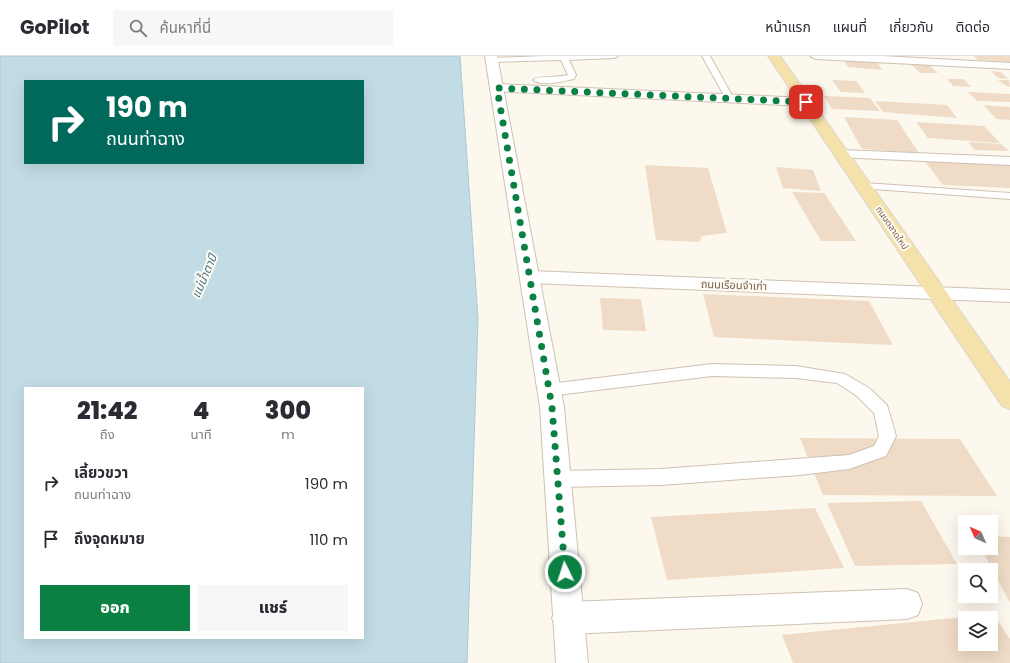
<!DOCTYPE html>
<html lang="th">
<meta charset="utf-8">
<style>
body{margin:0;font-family:Poppins,"Noto Sans Thai",sans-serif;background:#f7f7f7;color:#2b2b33;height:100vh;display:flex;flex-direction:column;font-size:15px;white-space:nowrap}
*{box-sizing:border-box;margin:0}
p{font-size:13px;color:#7c7c81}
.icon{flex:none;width:22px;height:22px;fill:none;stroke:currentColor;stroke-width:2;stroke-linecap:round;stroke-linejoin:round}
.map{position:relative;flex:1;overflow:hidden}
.panel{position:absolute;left:24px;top:331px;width:340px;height:252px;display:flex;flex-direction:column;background:#fff;border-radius:0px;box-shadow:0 4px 16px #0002}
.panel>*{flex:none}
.hud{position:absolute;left:24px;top:24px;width:340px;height:84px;border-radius:0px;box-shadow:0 4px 16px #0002;background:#00695c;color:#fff;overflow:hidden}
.needle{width:26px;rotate:315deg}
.tools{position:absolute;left:958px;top:459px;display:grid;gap:8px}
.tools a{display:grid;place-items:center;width:40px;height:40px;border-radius:0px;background:#fff;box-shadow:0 4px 16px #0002;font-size:20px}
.pin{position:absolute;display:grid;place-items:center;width:34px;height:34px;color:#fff;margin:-17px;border-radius:8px;box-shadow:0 2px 6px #0006}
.me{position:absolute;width:44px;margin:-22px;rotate:356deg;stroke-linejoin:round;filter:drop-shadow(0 0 3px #0008)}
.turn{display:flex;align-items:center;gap:14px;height:84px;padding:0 16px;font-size:18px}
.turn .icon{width:52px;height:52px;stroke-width:2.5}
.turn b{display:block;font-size:28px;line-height:34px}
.eta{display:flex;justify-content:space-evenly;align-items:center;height:68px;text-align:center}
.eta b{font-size:24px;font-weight:800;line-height:28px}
.action{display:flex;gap:8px;margin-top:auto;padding:8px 16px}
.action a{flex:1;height:46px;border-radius:0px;background:#0b8043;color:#fff;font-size:16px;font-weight:800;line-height:46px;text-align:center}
.action a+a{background:#f7f7f7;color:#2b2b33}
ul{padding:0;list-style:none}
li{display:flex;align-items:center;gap:12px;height:56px;padding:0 16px}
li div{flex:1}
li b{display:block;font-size:15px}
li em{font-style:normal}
header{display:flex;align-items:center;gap:24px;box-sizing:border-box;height:56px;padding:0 20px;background:#fff;border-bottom:1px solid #e1e1e2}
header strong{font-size:19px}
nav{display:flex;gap:22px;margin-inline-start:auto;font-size:14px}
.search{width:280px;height:36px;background:#f7f7f7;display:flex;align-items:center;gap:10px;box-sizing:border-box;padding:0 14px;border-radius:0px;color:#7c7c81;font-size:15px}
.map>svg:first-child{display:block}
.water{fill:#c2dce5;stroke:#a9cad6;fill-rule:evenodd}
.building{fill:#efdbc6;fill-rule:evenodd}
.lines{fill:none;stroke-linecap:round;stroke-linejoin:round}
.service-casing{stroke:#cec1b2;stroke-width:2}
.minor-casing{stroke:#cec1b2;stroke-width:2}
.tertiary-casing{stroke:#cec1b2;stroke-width:2}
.primary-casing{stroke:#dbd6d2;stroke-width:2}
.service{fill:#fff;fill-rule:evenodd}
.minor{fill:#fff;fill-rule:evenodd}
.tertiary{fill:#fff;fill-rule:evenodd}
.primary{fill:#f5e2ab;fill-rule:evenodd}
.route{stroke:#0b8043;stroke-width:7;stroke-dasharray:0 12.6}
.labels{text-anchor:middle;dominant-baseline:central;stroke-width:4;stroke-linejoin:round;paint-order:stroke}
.far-street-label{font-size:9px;fill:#766250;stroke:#fefbf3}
.street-label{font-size:11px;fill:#766250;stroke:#fefbf3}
.water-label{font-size:12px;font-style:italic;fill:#4b7688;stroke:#fefbf3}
</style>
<header>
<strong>GoPilot</strong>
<div class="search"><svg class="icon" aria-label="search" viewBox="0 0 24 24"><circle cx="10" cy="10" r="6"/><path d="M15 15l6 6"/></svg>ค้นหาที่นี่</div>
<nav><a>หน้าแรก</a><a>แผนที่</a><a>เกี่ยวกับ</a><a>ติดต่อ</a></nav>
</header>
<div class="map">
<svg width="1010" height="607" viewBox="0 0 1010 607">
<rect width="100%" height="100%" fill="#fcf8ed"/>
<path class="water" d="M0,0H460L478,263L467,607H0ZM25,25H363V107H25ZM25,332H363V582H25Z"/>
<path class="building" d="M974,0H1010V6L978,4Z
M842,2L876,4L882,14L848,11Z
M910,7H927L938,17H920Z
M991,15L1001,16L1008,23L998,22Z
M947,23H964L971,31L953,30Z
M832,24L856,25L865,37L841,36Z
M998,24H1009L1010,31L1006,30Z
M968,36L1010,38V46L977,45Z
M824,40L870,42L880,55L832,53Z
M875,45L947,49L957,62L883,56Z
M984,49L1010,51V64L996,63Z
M844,61L897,64L919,97L862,93Z
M916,66L984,70L1000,87L928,82Z
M968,86L1001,88L1009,95L975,94Z
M923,103L1007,108L1010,110V132L943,129Z
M645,109L708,112L727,177L702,180L699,186L656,184Z
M776,111L813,114L821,135L783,132Z
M792,136L824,137L856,185H821Z
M703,238L869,245L893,289L714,281Z
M600,242L641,243L646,275L603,274Z
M800,382L960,383L997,440L823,439Z
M921,445L957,508L855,510L827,447Z
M815,452L844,512L667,524L651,461Z
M991,480L1010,481V547L981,492H991Z
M993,558L1010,583V607H793L782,579ZM965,562H991V588H965Z"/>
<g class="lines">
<g class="service-casing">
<path id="service" d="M544,0H618L614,2L569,4L576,19L574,23C564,25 541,31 533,24C538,19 559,22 568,19L561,4L492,6L488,4L492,2Z
M702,0H710L734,43L733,45L730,46L726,43Z
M864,127L1010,137V143L860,132L859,130Z
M712,308L796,310L845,318L869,332L887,349L896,380L886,400L849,413L800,419L661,429L558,431L552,429L549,423L552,417L558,415L661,413L849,399L874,390L879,380L874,357L857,340L837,327L796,322L712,320L549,340L543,338L541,334L543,330L549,328Z"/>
</g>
<g class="minor-casing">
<path id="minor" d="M810,0H882L1010,7V13L816,3Z
M497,28L806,42L811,43L812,46L811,49L806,50L493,35L491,32L493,29Z
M842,94L1010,101V109L837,101L835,98L837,95Z
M530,215L1010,234V246L530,227L523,225L520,221L523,217Z
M907,533L918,537L922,548L918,559L907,563L568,578L557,573L552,562L557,551L568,546Z"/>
</g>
<g class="tertiary-casing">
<path id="tertiary" d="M485,0H497L564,351L588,607H556L540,351Z"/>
</g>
<g class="primary-casing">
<path id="primary" d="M768,0H780L1010,326V353L1002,350Z"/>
</g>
<use href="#service" class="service"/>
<use href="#minor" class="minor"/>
<use href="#tertiary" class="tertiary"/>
<use href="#primary" class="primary"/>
</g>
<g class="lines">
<path class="route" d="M565,516L552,351L497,32L806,46"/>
</g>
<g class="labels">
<g class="far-street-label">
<text transform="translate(892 172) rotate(56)">ถนนตลาดใหม่</text>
</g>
<g class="street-label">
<text transform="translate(734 229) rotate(2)">ถนนเรือนจำเก่า</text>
</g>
<g class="water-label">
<text transform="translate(204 220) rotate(-67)">แม่น้ำตาปี</text>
</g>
</g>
</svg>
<div class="tools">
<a><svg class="needle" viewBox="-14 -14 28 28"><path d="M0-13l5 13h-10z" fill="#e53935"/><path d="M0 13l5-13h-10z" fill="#7c7c81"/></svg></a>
<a><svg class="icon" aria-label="search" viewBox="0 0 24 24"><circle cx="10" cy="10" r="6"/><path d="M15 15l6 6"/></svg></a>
<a><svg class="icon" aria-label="layers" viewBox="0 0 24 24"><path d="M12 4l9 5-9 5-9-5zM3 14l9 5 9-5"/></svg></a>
</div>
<div class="pin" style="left:806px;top:46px;background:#d93025"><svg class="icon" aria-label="arrive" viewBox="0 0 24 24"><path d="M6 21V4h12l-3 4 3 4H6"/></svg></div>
<svg class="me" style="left:565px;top:516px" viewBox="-20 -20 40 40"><circle r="17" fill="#0b8043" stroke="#fff" stroke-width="3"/><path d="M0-11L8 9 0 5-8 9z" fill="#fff"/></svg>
<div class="hud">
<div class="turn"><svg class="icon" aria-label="right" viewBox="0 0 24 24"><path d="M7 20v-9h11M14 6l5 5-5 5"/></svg><div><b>190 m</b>ถนนท่าฉาง</div></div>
</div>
<section class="panel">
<div class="eta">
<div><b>21:42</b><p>ถึง</p></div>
<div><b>4</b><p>นาที</p></div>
<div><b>300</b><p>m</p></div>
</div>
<ul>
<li><svg class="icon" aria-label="right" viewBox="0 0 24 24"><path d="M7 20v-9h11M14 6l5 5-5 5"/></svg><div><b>เลี้ยวขวา</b><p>ถนนท่าฉาง</p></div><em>190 m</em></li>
<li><svg class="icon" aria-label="arrive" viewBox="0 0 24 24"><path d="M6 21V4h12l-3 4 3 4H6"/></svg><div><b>ถึงจุดหมาย</b></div><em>110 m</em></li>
</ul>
<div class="action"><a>ออก</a><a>แชร์</a></div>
</section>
</div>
